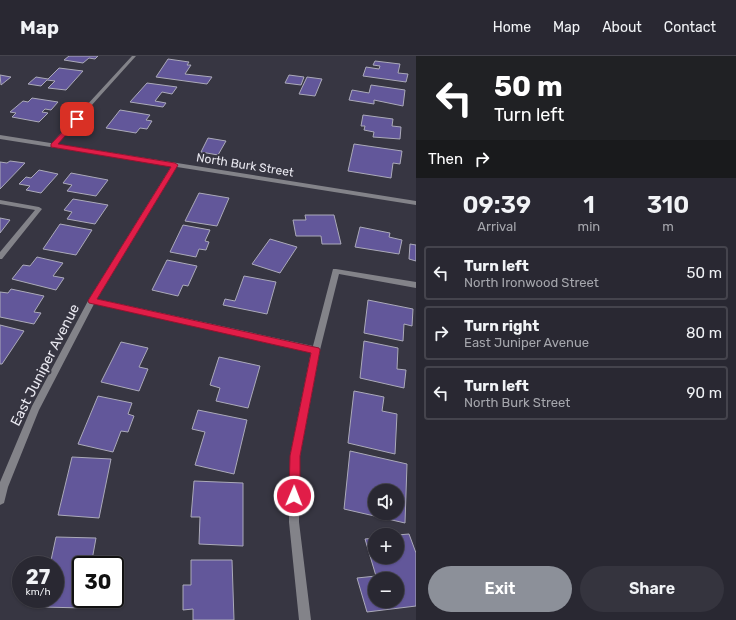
<!DOCTYPE html>
<meta charset="utf-8">
<style>
body{margin:0;font-family:Rubik,sans-serif;background:#35343e;color:#f1f3f6;height:100vh;display:flex;flex-direction:column;font-size:15px;white-space:nowrap}
*{box-sizing:border-box;margin:0}
p{font-size:13px;color:#a5a6ac}
.icon{flex:none;width:22px;height:22px;fill:none;stroke:currentColor;stroke-width:2;stroke-linecap:round;stroke-linejoin:round}
.map{position:relative;flex:1;overflow:hidden}
.details{display:flex;flex-direction:column;background:#292832;width:320px}
.details>*{flex:none}
.hud{background:#202124;color:#fff;overflow:hidden}
.tools{position:absolute;left:368px;top:428px;display:grid;gap:8px}
.tools a{display:grid;place-items:center;width:36px;height:36px;border-radius:50%;background:#292832;box-shadow:0 1px 3px #0004,0 0 0 1px #45444d;font-size:20px}
.speed{position:absolute;left:12px;top:500px;display:flex;gap:8px;font-size:20px;font-weight:700;text-align:center}
.speed>*{display:grid;place-content:center;width:52px;height:52px;border-radius:50%;background:#292832;box-shadow:0 1px 3px #0004,0 0 0 1px #45444d;line-height:1}
.speed small{font-size:10px;font-weight:400}
.speed .limit{border:2px solid #111;border-radius:6px;background:#fff;color:#111}
.pin{position:absolute;display:grid;place-items:center;width:34px;height:34px;color:#fff;margin:-17px;border-radius:8px;box-shadow:0 2px 6px #0006}
.me{position:absolute;width:44px;margin:-22px;rotate:1deg;stroke-linejoin:round;filter:drop-shadow(0 0 3px #0008)}
.turn{display:flex;align-items:center;gap:14px;height:84px;padding:0 12px;font-size:18px}
.turn .icon{width:52px;height:52px;stroke-width:2.5}
.turn b{display:block;font-size:28px;line-height:34px}
.then{display:flex;align-items:center;height:38px;padding:0 12px;background:#0003;gap:8px;font-size:15px}
.eta{display:flex;justify-content:space-evenly;align-items:center;height:68px;text-align:center}
.eta b{font-size:24px;font-weight:600;line-height:28px}
.action{display:flex;gap:8px;margin-top:auto;padding:8px 12px}
.action a{flex:1;height:46px;border-radius:24px;background:#8c9099;color:#fff;font-size:16px;font-weight:600;line-height:46px;text-align:center}
.action a+a{background:#35343e;color:#f1f3f6}
ul{padding:0;list-style:none}
li{display:flex;align-items:center;gap:12px;height:54px;margin:0 8px 6px;padding:0 4px;border:2px solid #45444d;border-radius:4px}
li div{flex:1}
li b{display:block;font-size:15px}
li em{font-style:normal}
header{display:flex;align-items:center;gap:24px;box-sizing:border-box;height:56px;padding:0 20px;background:#292832;border-bottom:1px solid #45444d}
header strong{font-size:19px}
nav{display:flex;gap:22px;margin-inline-start:auto;font-size:14px}
main{display:flex;flex:1;min-height:0}
.map>svg:first-child{display:block}
.building{fill:#62579a;stroke:#abaab9;fill-rule:evenodd}
.lines{fill:none;stroke-linecap:round;stroke-linejoin:round}
.minor{fill:#838389;fill-rule:evenodd}
.tertiary{fill:#838389;fill-rule:evenodd}
.route{fill:#e11d48;stroke:#92132f}
.labels{text-anchor:middle;dominant-baseline:central;stroke-width:4;stroke-linejoin:round;paint-order:stroke}
.far-street-label{font-size:12px;fill:#e9e8f0;stroke:#373642}
.street-label{font-size:14px;fill:#e9e8f0;stroke:#373642}
</style>
<header>
<strong>Map</strong>
<nav><a>Home</a><a>Map</a><a>About</a><a>Contact</a></nav>
</header>
<main>
<div class="map">
<svg width="416" height="564" viewBox="0 0 416 564">
<rect width="100%" height="100%" fill="#373642"/>
<path class="building" d="M69,0H98L95,3L89,2L83,7L64,4Z
M168,3L189,6L187,9H191L185,18L212,21L207,28L156,21Z
M375,5L400,8L398,17L408,18L406,26L363,20L366,11L379,13L380,10L373,9Z
M59,12L83,15L66,34L48,32L55,25L47,24L41,30L28,28L36,21L48,23Z
M0,19L11,21L1,29Z
M289,19L304,21L301,29L285,27Z
M307,21L322,23L315,40L299,38Z
M147,27L177,31L172,38L162,36L155,45L166,47L163,51L130,46Z
M371,29L405,34L403,50L374,44V48L349,44L352,34L369,37Z
M32,42L58,46L51,54L45,53L42,56L48,57L39,66L12,61L16,57L10,56L23,45L28,46Z
M120,54L150,59L146,64L152,65L147,73L140,72L136,77L106,72Z
M363,59L393,63L392,70L401,71L400,83L373,81L374,76L364,74L365,70H361Z
M208,82L226,85L218,99L201,96Z
M354,88L402,95L400,108L393,107L391,122L348,115Z
M10,105L25,107L0,133V106L7,107Z
M39,114L58,118L41,137L26,134L30,130L19,128L26,121L31,122Z
M71,117L108,124L96,140L67,135L72,129L63,127Z
M199,137L229,142L217,170L185,165Z
M73,143L108,149L95,168L67,163L72,156L64,154Z
M305,159H334L341,188H322L321,180H296L293,164H306Z
M0,162L10,164L0,177Z
M60,168L92,174L76,199L43,193Z
M183,169L210,174L205,185L209,186L206,194L199,193L196,201L170,196Z
M360,171L390,177L389,181L402,184L399,198L355,191Z
M270,183L297,191L280,217L252,208Z
M410,188L416,189V205L409,203Z
M37,201L63,207L53,220L64,222L56,234L12,223L23,209L30,210Z
M167,204L197,210L188,230L183,229L178,240L152,234Z
M244,220L276,226L267,258L223,249L225,243L235,245Z
M11,233L44,240L34,256L41,257L34,268L0,261V236L8,237Z
M368,244L413,253L412,270L404,268L403,285L364,277Z
M0,269L24,275L2,308H0Z
M364,285L398,292L397,313L406,314L404,332L360,322Z
M121,286L148,292L139,311L148,313L139,335L101,326Z
M219,301L260,310L248,352L216,345L220,332L210,329Z
M354,335L384,341L382,355L397,358L395,398L348,387Z
M98,340L132,347L128,358L134,360L128,376L121,375L113,396L78,388Z
M198,354L247,364L234,418L195,409L205,376L192,373Z
M350,395L407,408L405,467L344,453ZM375,435H397V457H375Z
M72,401L111,403L99,462L58,459Z
M194,425L243,427V490L199,488L200,461H191Z
M409,478L416,497V550L367,556L357,522L376,520L365,483L375,482V501H397V479ZM375,523H397V545H375Z
M56,481L96,482L92,504H101V509H81V543H87L85,552L41,551L43,543H55V509H50Z
M191,504H232L234,564H193V553L183,554V529H191Z"/>
<g class="lines">
<path class="minor" d="M132,0H136L55,90H51V88Z
M175,107L178,109L97,243L313,290L333,213H336L416,226V232L339,218L320,294L300,400L299,466L311,564H299L289,466L290,400L311,296L94,248L39,354L8,431L4,447L0,449V426L32,350L89,243L172,109Z
M0,144L39,151L42,153L2,203H0V196L35,154L0,148Z"/>
<path class="tertiary" d="M0,79L416,145V149L0,83Z"/>
</g>
<path class="route" d="M77,61L80,63L79,64L58,88L175,107L178,109L97,243L319,292L320,294L300,400V440L298,444L294,445L290,444L289,440L290,400L311,297L89,247L88,245L89,243L171,111L51,91V88Z"/>
<g class="labels">
<g class="far-street-label">
<text transform="translate(245 109) rotate(9)">North Burk Street</text>
</g>
<g class="street-label">
<text transform="translate(45 309) rotate(-63)">East Juniper Avenue</text>
</g>
</g>
</svg>
<div class="tools">
<a><svg class="icon" aria-label="sound" viewBox="0 0 24 24"><path d="M4 9h4l5-4v14l-5-4H4zM17 9q2 3 0 6"/></svg></a>
<a>+</a>
<a>−</a>
</div>
<div class="speed"><div>27<small>km/h</small></div><div class="limit">30</div></div>
<div class="pin" style="left:77px;top:63px;background:#d93025"><svg class="icon" aria-label="arrive" viewBox="0 0 24 24"><path d="M6 21V4h12l-3 4 3 4H6"/></svg></div>
<svg class="me" style="left:294px;top:440px" viewBox="-20 -20 40 40"><circle r="17" fill="#e11d48" stroke="#fff" stroke-width="3"/><path d="M0-11L8 9 0 5-8 9z" fill="#fff"/></svg>
</div>
<section class="details">
<div class="hud">
<div class="turn"><svg class="icon" aria-label="left" viewBox="0 0 24 24"><path d="M17 20v-9H6M10 6l-5 5 5 5"/></svg><div><b>50 m</b>Turn left</div></div>
<div class="then">Then<svg class="icon" aria-label="right" viewBox="0 0 24 24"><path d="M7 20v-9h11M14 6l5 5-5 5"/></svg></div>
</div>
<div class="eta">
<div><b>09:39</b><p>Arrival</p></div>
<div><b>1</b><p>min</p></div>
<div><b>310</b><p>m</p></div>
</div>
<ul>
<li><svg class="icon" aria-label="left" viewBox="0 0 24 24"><path d="M17 20v-9H6M10 6l-5 5 5 5"/></svg><div><b>Turn left</b><p>North Ironwood Street</p></div><em>50 m</em></li>
<li><svg class="icon" aria-label="right" viewBox="0 0 24 24"><path d="M7 20v-9h11M14 6l5 5-5 5"/></svg><div><b>Turn right</b><p>East Juniper Avenue</p></div><em>80 m</em></li>
<li><svg class="icon" aria-label="left" viewBox="0 0 24 24"><path d="M17 20v-9H6M10 6l-5 5 5 5"/></svg><div><b>Turn left</b><p>North Burk Street</p></div><em>90 m</em></li>
</ul>
<div class="action"><a>Exit</a><a>Share</a></div>
</section>
</main>
